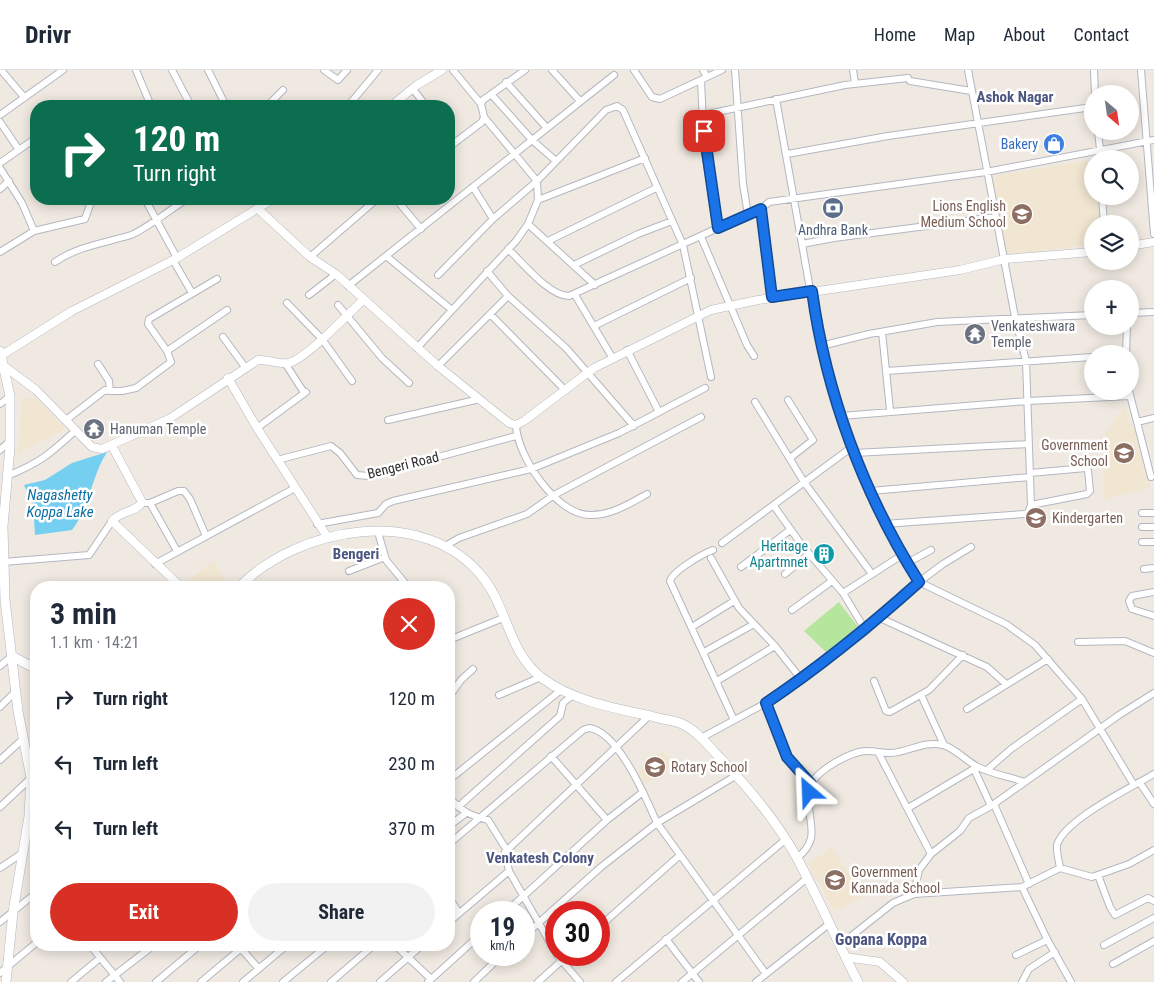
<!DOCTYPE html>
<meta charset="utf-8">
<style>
body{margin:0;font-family:"Roboto Condensed",sans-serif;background:#f2f2f3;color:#1f2937;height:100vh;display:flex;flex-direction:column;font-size:19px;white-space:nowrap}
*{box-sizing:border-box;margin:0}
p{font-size:16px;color:#747a83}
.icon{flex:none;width:28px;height:28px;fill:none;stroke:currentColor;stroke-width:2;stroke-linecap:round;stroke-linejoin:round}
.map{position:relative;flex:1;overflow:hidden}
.side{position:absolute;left:30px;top:511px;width:425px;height:370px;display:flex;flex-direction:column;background:#fff;border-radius:20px;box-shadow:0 2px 12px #0003}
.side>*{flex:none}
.top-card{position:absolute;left:30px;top:30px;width:425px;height:105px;border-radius:20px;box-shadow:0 2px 12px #0003;background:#0b6e4f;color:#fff;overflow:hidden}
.needle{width:32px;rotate:151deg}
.controls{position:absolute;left:1084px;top:15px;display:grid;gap:10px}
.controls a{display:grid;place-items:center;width:55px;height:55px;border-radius:50%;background:#fff;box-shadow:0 2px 12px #0003;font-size:25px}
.speed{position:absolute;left:470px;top:831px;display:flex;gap:10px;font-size:25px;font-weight:700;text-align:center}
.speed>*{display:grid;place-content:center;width:65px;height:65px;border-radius:50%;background:#fff;box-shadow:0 2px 12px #0003;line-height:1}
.speed small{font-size:12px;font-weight:400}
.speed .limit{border:8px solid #d22;background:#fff;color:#111}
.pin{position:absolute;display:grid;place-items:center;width:42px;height:42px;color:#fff;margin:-21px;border-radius:10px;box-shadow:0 2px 8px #0006}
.me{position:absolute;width:55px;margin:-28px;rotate:334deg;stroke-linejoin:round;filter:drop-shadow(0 0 4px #0008)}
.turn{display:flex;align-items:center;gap:18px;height:105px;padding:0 20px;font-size:22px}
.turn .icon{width:65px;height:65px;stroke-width:2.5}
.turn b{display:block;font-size:35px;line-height:42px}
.round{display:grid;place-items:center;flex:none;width:52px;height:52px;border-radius:26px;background:#f2f2f3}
.head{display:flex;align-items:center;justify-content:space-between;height:85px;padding:0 20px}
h1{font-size:30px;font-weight:700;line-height:38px}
.button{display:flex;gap:10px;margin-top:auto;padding:10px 20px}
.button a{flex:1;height:58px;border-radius:30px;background:#d93025;color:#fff;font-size:20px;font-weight:700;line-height:58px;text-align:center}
.button a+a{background:#f2f2f3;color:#1f2937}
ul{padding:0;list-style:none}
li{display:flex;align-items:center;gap:15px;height:65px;padding:0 20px}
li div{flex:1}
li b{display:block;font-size:19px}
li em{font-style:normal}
header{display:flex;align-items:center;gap:30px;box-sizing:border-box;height:70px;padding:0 25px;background:#fff;border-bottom:1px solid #e0e1e3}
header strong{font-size:24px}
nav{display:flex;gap:28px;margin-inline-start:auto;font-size:18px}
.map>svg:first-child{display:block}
.education{fill:#f0e6d1}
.grass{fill:#b6e59e}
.water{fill:#75cff0}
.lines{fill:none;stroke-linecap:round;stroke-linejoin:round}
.minor-casing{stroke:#b4b7c1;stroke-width:8}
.tertiary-casing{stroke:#b4b7c1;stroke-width:9}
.secondary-casing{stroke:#b4b7c1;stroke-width:10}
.minor{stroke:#fff;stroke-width:6}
.tertiary{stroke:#fff;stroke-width:8}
.secondary{stroke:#fff;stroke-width:9}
.route-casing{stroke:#114b97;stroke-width:12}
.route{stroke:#1a73e8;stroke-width:9}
.labels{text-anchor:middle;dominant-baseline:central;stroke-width:5;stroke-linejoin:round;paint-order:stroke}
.shop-label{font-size:14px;fill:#366cbe;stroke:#fff;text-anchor:end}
.education-label{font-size:14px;fill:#785e54;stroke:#fff;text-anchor:start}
.service-label{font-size:14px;fill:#4e5e75;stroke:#fff}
.worship-label{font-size:14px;fill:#5b616d;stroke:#fff;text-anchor:start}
.street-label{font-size:14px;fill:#2e2e2e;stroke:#fff}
.culture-label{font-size:14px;fill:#0d838f;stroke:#fff;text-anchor:end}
.neighbourhood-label{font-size:15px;font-weight:bold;fill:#4d5680;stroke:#fff}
.water-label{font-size:15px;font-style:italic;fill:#0d6fa3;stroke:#fff}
.quarter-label{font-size:16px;font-weight:bold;fill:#4d5680;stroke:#fff}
</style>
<header>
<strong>Drivr</strong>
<nav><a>Home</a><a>Map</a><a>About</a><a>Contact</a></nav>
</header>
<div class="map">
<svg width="1154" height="912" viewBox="0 0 1154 912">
<rect width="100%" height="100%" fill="#efe9e1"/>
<path class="education" d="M1092,90V126H1097L1101,154H1092V174L1006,186L990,106Z
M22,328L37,329L65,359L18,384Z
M1125,336L1131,354L1141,367L1138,376L1151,417L1104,430V395L1109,390L1105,364Z
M214,490L228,513L224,517L182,516Z
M663,681L674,693L642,717L635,702Z
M832,777L863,826L835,841L808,794Z"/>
<path class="grass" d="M839,532L858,557L826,582L804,561Z"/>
<path class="water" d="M107,382C91,407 90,437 72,460L35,465L33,434L24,415L45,410L72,393Z"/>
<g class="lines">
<g class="minor-casing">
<path id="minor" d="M1,0L24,27
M136,0L151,36
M172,0L191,36
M208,0L226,36
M324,0L338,10L347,0
M453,0L481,34
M552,0L580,31
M634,0L652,27L660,29L722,0
M703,0L707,7
M735,0L743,114L748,145
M853,0L855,13
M1094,0L1095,24
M1141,0L1154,164
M910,11L971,21
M506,12L546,57
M413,19L426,36
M491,24L532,70L556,91
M776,29L818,264L852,377L884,454L919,512L1006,554L1035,575L1082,629L1134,715
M267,36L283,20
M348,36L378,0
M0,45L63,0
M703,45L845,15L908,8
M0,52L19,80
M1098,61L1101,89
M449,66L454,73
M449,77L482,52L484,47L481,34L483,30L525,0
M787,84L888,66L1092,37
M0,93L36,68
M0,98L22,133L34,161L85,149L92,129
M473,117L493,149
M0,119L9,111
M1102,126L1104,154
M145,129L177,188
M396,129L421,159
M538,130L645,88
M761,139L772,227
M528,154L595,215
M718,158L761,139L769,132L986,102L1154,70
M701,167L747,275L754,286
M548,171L656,118
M802,174L834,168L996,147
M508,179C523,193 549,226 569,226L718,158L704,77L701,10
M0,182L34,161
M386,186L452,240
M310,187L377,129
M173,190L192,223
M55,192C78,176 105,173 131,165C143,161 174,137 187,129
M574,195L638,164L672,151
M438,205L493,149L537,111L606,40L617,36L623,40L683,175L711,307
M348,216L614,5
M309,225L336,204
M575,225L612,287
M508,226L566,278L634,356
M287,233L322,269L352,311
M338,235L382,288L409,313
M1130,243L1154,242
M490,244L565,320
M594,256L691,208
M882,262L890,340
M223,267L245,297
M821,276L869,264L937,252L1092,245
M417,278L516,171L528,154L538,130L537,111L484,47
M627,280L659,342
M167,281L227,240
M1126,284L1127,256
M285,293L303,321
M438,296L508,226L487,201
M886,301L1092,287
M110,321H122L136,318L171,292L167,281L148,254L149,249L217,209
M1129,321L1137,352L1154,348
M788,330L813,370L790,388
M755,332L804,412L872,504
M0,334L10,326
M841,346L1028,331L1130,326
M66,350L105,320L110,321L109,311L98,294
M388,350L480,329
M1137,352L1151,407
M516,355C517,386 556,444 589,445C610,446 629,434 647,424
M257,358L306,322
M0,380L10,371
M854,383L1029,374
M277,390L331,376L340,383L357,405L368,406L516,366
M1030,403L1086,398L1088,400L1090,421L1087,424L1031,435
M7,406C40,393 51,383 76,360
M871,421L1030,407
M146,433H150L177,481
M150,433L178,421H184L190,429L206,466
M774,436L801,474L843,523L866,561
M1142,443H1154
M317,454L378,443L386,434L393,431L531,399L619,363L705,318
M884,454L1024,444L1028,443L1031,435L1026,291L1015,247L968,0
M1142,457H1154
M378,462L386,490L409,518
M1142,472H1154
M722,473L852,377
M445,476L459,468L527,444L554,425L701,347
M713,480C702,484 673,501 670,511L733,648
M711,488L739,538L775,576L801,609
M3,492L89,485L112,451
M907,493L931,480
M155,494L295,418
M741,497L790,460
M1144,499L1154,498
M349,501L385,487
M785,504L809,484
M1154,522L1132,526L1129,531L1132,539L1154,546
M843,523L902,485
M792,540L832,511
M880,548L987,597L1006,614
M692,557L734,531
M449,570L503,548
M1078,572L1125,571L1154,583
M704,582L754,554
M0,596L12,586
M717,611L775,576
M874,611L886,641L890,642L929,620L963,585
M499,625L541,607
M921,625L944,675
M449,627L461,610L473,599
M766,633L787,687L811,715
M0,637L16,621
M967,639L1048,589
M701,668L766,633L801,609L866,561L919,512L943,494L971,477
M879,684L931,784
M551,686L607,750
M0,690L23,669
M974,699L991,736
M987,700L1011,679L1082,629
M737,705L657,753L766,904
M449,710L561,620
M1140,713L1154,734
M449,727C461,741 471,746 488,750L506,779
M994,734L1029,814
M0,737L31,708L36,713
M458,737L560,646L563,633L573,625
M908,738L977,697
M449,756L466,743
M449,774L583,660L589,658C618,661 646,728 657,753L601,797L524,866
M797,788C825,766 803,748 810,718C813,702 852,680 868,681C879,681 887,685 898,682C914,679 926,671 943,675C955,678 966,691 978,697C992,704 1010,707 1025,712L1119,645L1154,623
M0,798L21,784
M1060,798C1059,791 1056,781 1057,775C1064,750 1132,717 1154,704
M1098,805L1110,837L1115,845L1148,828L1154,831
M1022,817L1048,871L1071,912
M914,824L919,800L931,784L960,761L969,748L991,736L1025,712
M449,828L459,843
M506,842L607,750L643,722
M0,852L36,823
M449,852L509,801
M599,857L679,786
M666,869L699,912
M90,875L120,912
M238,875L259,899
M395,875L431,909
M840,875L893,833L914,824L1022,817L1060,798L1092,807L1129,794L1154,780
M1104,875L1154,848
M556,883L509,801L505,782L649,646
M557,885L580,912
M1016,885L1047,870
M1113,894L1154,871
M0,903L36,873
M71,912L100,888
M106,912L154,875
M156,912L200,875
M201,912L245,875
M243,912L287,875
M283,912L328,875
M331,912L374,875
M380,912L422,875
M428,912L481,864
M474,912L502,885
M538,912L568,885
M616,912L785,770
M682,912L806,809
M756,912L829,854
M1022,912L1029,899L1055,882"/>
</g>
<g class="tertiary-casing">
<path id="tertiary" d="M391,36L417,15L442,0
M258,139L310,187L336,204L438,296L509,353L516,355L524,351L594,298L711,240L758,230L960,200L1005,189L1092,182
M1130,176L1154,172
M2,285L72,241L177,188L273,129
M4,296L36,320L92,377L102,379L169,349L258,290C268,289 279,295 289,293C308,287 347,245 363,230
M228,308L257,358L328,468
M112,376L142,432C137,442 120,441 112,451L182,518
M845,887L880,892L903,912"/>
</g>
<g class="secondary-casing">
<path id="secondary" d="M0,281L10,326V377L3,456L5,530L18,641L31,708L29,746L13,842L6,912
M238,518C298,456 426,433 484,509C508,540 509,583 542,608C573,631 613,638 651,646C660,649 671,650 680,653C695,659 708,675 719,687C747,716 778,753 797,788C819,829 837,871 858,912
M12,586L36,599"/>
</g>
<use href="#minor" class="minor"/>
<use href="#tertiary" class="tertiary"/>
<use href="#secondary" class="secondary"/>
</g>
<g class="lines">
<g class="route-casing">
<path id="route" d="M704,61L718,158L761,139L772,227L812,221C826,324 864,425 919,512C870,556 821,596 766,633L787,687L811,714L809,722"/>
</g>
<use href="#route" class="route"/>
</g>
<defs>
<g id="shop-disc" transform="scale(1.125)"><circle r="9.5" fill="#3f7fe0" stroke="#fff"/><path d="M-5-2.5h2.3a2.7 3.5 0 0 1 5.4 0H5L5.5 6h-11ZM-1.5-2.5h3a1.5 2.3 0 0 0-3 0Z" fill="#fff"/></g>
<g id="bank-disc" transform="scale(1.125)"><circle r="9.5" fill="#5c6f8a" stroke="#fff"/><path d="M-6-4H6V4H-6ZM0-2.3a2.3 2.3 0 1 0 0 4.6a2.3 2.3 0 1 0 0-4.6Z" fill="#fff"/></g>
<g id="school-disc" transform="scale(1.125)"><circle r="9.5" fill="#8d6e63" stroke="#fff"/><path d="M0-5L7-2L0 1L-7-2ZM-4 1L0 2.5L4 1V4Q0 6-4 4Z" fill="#fff"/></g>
<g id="temple-disc" transform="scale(1.125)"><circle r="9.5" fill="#6b7280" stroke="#fff"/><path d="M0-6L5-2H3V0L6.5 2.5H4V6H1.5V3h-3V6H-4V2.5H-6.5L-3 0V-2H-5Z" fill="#fff"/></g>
<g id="building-disc" transform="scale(1.125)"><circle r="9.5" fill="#0f9aa8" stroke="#fff"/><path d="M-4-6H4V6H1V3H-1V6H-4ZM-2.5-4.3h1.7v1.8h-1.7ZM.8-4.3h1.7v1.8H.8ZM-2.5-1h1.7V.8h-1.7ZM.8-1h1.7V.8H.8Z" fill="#fff"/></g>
</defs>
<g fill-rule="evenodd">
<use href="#shop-disc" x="1054" y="74"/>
<use href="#bank-disc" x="833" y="138"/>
<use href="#school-disc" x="1022" y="144"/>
<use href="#temple-disc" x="975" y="264"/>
<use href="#temple-disc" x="94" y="359"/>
<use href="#school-disc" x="1124" y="383"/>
<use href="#school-disc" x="1036" y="448"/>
<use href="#building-disc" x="824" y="484"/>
<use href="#school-disc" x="655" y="697"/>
<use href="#school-disc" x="835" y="810"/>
</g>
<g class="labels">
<g class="shop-label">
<text x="1038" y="74">Bakery</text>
</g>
<g class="education-label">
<text x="1006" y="136" text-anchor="end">Lions English<tspan x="1006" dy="16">Medium School</tspan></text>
<text x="1108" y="375" text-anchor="end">Government<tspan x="1108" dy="16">School</tspan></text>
<text x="1052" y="448">Kindergarten</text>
<text x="671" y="697">Rotary School</text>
<text x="851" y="802">Government<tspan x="851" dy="16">Kannada School</tspan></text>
</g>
<g class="service-label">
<text x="833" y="160">Andhra Bank</text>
</g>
<g class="worship-label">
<text x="991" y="256">Venkateshwara<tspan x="991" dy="16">Temple</tspan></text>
<text x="110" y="359">Hanuman Temple</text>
</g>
<g class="street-label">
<text transform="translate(403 395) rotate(-14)">Bengeri Road</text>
</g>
<g class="culture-label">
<text x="808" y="476">Heritage<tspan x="808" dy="16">Apartmnet</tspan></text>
</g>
<g class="neighbourhood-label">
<text x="1015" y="27">Ashok Nagar</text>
<text x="356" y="484">Bengeri</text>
<text x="540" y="788">Venkatesh Colony</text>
</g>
<g class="water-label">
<text x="60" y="425">Nagashetty<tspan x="60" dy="17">Koppa Lake</tspan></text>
</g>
<g class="quarter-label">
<text x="881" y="869">Gopana Koppa</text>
</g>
</g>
</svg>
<div class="controls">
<a><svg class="needle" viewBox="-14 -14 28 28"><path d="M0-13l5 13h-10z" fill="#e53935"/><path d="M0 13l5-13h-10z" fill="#747a83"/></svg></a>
<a><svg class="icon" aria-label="search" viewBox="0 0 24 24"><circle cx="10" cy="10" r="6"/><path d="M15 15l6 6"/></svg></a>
<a><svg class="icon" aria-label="layers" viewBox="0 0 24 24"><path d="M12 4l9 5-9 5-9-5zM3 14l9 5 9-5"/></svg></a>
<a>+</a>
<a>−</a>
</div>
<div class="speed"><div>19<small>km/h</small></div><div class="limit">30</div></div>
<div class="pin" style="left:704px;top:61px;background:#d93025"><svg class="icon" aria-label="arrive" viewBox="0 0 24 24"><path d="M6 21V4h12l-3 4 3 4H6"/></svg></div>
<svg class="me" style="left:809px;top:722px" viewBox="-20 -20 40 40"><path d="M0-17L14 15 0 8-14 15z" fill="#1a73e8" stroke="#fff" stroke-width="4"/></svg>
<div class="top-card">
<div class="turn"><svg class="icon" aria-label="right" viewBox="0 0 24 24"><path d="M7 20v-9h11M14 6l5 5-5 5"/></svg><div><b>120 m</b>Turn right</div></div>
</div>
<section class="side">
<div class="head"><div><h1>3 min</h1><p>1.1 km · 14:21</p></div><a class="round" style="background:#d93025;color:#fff"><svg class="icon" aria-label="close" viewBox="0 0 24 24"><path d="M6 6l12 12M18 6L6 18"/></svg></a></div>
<ul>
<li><svg class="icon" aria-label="right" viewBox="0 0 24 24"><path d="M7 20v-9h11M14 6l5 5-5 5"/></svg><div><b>Turn right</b></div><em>120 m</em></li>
<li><svg class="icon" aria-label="left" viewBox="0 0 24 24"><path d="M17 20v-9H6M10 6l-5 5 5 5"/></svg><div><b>Turn left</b></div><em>230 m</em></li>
<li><svg class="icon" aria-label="left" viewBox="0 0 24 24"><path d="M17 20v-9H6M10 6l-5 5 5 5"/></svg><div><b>Turn left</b></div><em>370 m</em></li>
</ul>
<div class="button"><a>Exit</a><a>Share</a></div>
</section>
</div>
